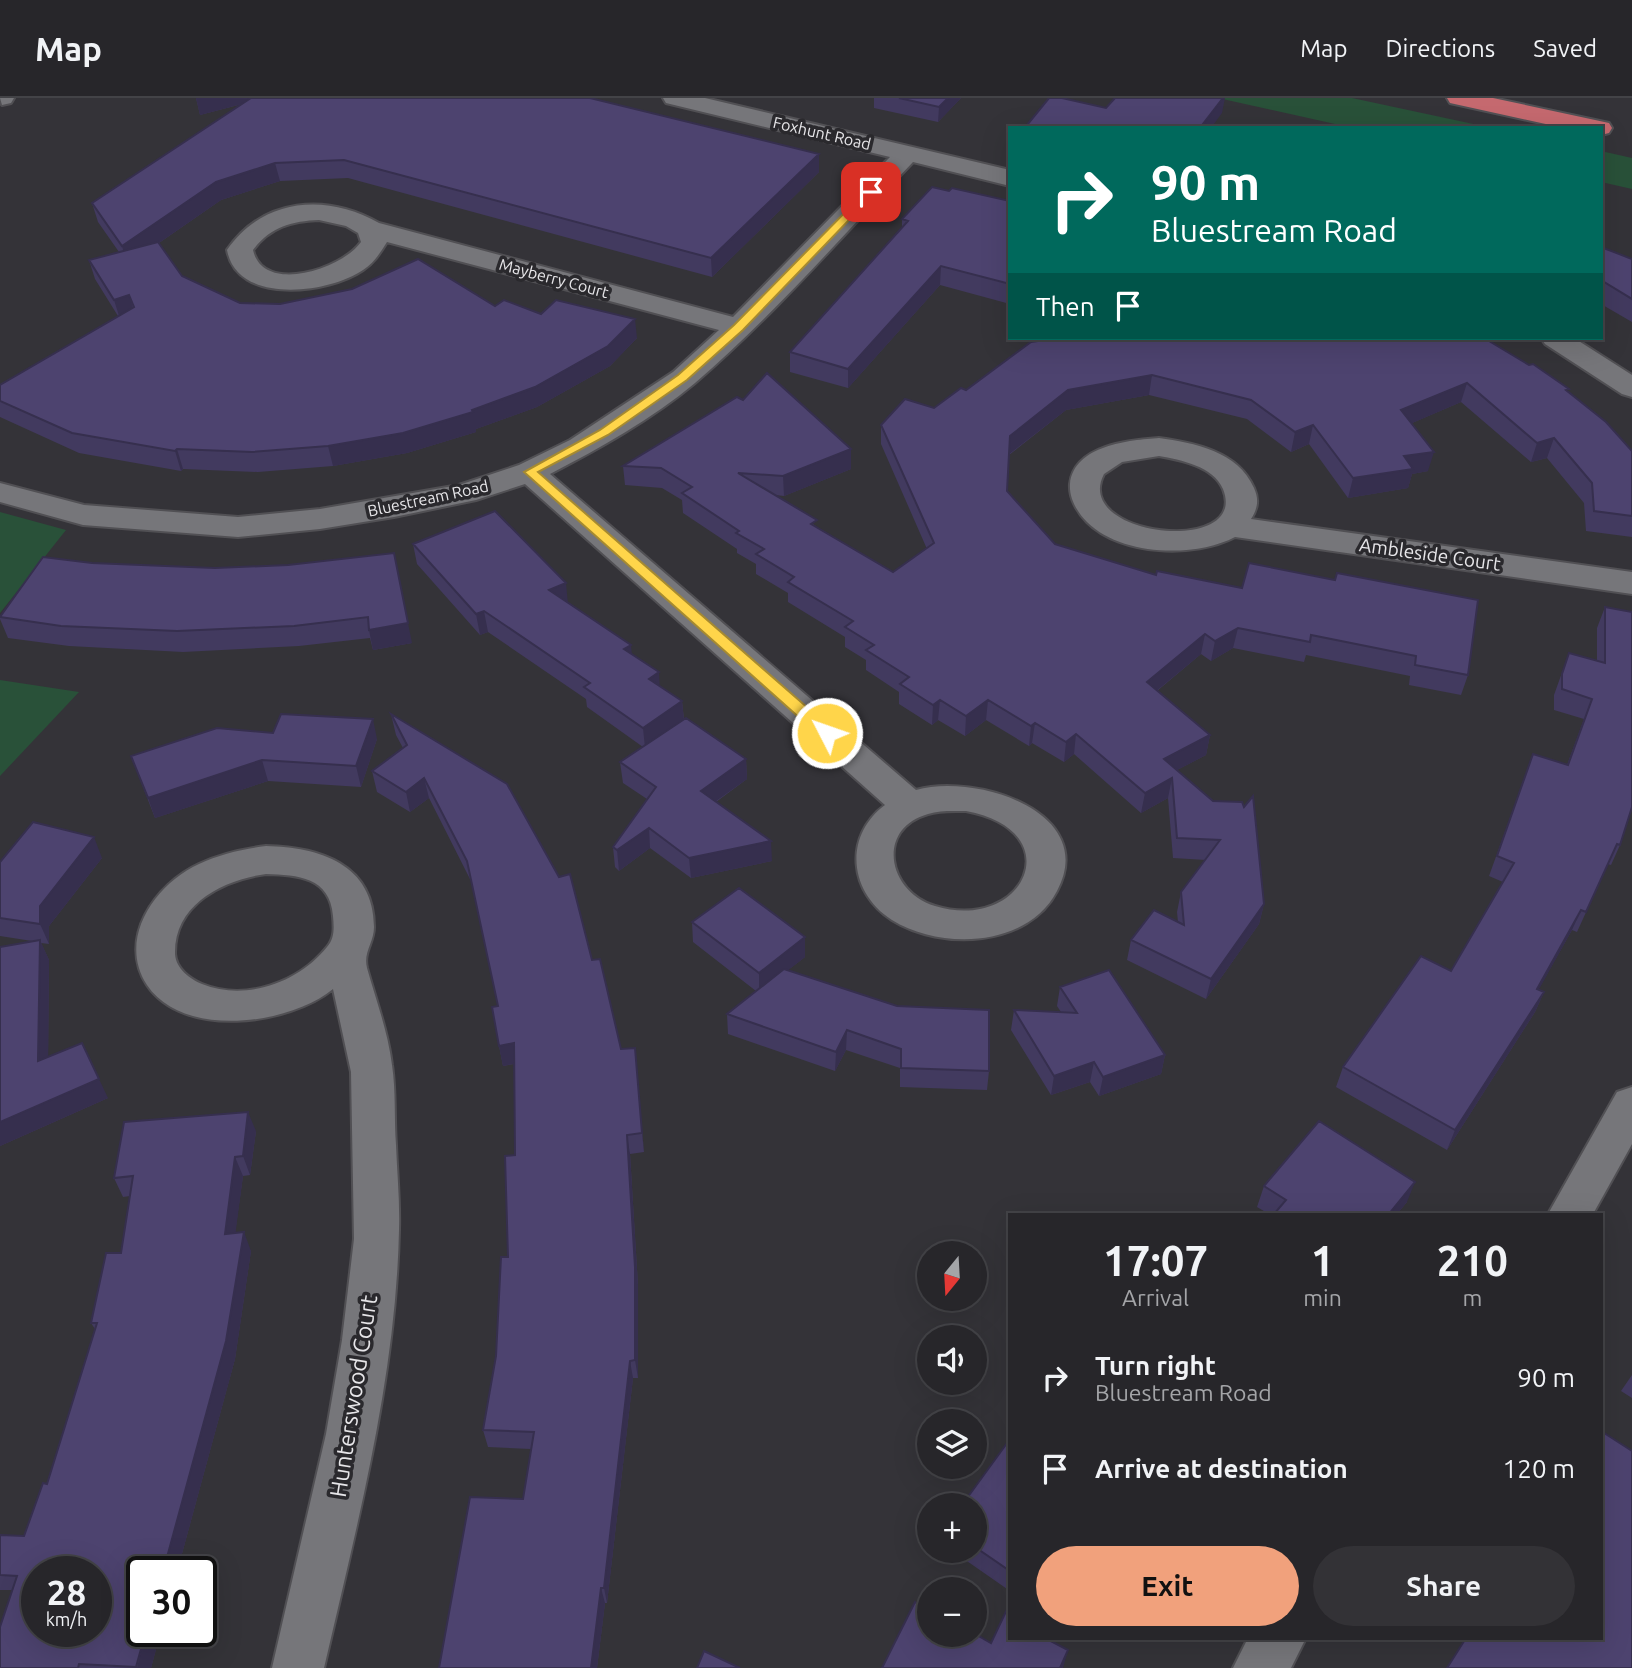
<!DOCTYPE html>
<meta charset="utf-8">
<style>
body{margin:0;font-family:Ubuntu,sans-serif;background:#333236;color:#f1f3f6;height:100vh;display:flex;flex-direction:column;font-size:26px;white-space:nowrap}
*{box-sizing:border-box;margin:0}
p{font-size:23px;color:#a4a5a8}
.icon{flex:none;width:38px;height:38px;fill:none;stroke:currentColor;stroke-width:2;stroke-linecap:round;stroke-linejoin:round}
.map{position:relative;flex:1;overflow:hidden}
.sheet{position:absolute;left:1008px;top:1115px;width:595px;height:427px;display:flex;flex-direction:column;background:#27262a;border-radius:0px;box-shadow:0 7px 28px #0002,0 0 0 2px #434347}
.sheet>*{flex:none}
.banner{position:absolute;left:1008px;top:28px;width:595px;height:214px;border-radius:0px;box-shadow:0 7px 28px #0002,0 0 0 2px #434347;background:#00695c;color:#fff;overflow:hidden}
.needle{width:46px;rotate:198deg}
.buttons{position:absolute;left:917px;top:1143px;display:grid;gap:14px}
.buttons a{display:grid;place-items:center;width:70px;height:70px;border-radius:50%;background:#27262a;box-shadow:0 7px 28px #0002,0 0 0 2px #434347;font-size:35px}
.speed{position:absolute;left:21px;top:1458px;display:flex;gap:14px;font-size:35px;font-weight:700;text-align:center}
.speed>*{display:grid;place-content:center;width:91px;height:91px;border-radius:50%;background:#27262a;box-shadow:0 7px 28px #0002,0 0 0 2px #434347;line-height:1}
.speed small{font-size:18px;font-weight:400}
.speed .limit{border:4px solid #111;border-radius:10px;background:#fff;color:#111}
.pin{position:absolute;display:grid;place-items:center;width:60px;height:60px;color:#fff;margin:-30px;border-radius:14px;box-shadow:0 4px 10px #0006}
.me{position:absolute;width:77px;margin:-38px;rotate:311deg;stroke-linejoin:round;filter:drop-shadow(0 0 5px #0008)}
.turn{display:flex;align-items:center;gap:24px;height:147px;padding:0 28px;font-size:32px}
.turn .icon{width:91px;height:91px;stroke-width:2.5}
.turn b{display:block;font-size:49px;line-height:60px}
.then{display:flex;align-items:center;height:66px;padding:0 28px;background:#0003;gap:14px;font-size:26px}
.eta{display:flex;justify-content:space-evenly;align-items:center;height:119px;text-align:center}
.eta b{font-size:42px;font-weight:600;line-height:49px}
.primary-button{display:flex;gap:14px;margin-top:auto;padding:14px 28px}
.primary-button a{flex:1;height:80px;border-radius:42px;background:#f1a17c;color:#111;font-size:28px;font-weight:600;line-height:80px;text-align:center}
.primary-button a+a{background:#333236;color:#f1f3f6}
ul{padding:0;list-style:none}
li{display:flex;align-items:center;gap:21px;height:91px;padding:0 28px}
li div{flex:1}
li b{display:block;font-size:26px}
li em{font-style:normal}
header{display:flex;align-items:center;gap:42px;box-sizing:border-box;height:98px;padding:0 35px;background:#27262a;border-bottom:2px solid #434347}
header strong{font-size:33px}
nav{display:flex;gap:38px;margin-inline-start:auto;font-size:24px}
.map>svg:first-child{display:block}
.green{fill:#295139}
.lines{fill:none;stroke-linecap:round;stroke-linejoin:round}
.street-casing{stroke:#515054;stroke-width:4}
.highway-casing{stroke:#515054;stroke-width:4}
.street{fill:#76767a;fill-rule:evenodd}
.highway{fill:#c5696f;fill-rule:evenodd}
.wall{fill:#423a5f}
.shaded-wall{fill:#362f4e}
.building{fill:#4d436f;stroke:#362f4e;stroke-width:2;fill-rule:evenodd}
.route{fill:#ffd54a;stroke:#a68a30;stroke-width:2}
.labels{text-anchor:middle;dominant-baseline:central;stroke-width:7;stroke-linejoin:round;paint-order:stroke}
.far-street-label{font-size:16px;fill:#e7e6e9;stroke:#2a292d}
.street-label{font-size:19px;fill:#e7e6e9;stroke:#2a292d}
.near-street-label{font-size:23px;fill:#e7e6e9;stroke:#2a292d}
</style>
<header>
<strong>Map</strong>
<nav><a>Map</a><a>Directions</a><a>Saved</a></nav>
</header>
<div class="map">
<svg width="1632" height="1570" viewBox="0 0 1632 1570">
<rect width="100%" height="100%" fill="#343338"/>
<path class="green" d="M1218,0H1352L1492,30H1353Z
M1601,53L1632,60V91L1601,84Z
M0,414L66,432L0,515Z
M0,582L79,594L0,678Z"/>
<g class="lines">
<g class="street-casing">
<path id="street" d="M0,0H14L11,5L2,7Z
M663,0H705L1010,72V88L913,64C842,138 773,218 695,285C652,321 600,350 550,376L916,692C976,675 1099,714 1057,793C1028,849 942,853 892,822C849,795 843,738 885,707L525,386L476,402L394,419L320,431L238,439L83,427L0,404V385L84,407L238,419L320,411L459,387L519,367L570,342L673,274L719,232L387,144C380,155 374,165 363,172C328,196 237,207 227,152C263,100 326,95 379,125L733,219L890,59L666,5ZM319,122L346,128L358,135L361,144C342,171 263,197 253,152C270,129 292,123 319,122ZM966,713C1072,733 1024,835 935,808C888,794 875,731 928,716C940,712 954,713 966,713Z
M1541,240H1574L1632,277V299L1622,296L1545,246Z
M1159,340C1194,345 1238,353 1254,390C1259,401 1258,410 1251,421L1632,474V496L1235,439C1195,460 1121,458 1087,424C1077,414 1069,400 1070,386C1074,347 1130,342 1159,340ZM1159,358C1181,362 1213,368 1223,391C1250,458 1071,439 1104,376L1122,364Z
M266,748C319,749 374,766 374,829C374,845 363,854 367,870C376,902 388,934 392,967C396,994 394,1020 396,1047C397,1075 400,1103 399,1132C396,1279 357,1427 324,1570H272L326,1336L342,1242L354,1141L351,974L333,891C289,927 183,941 147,887C117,841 155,786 199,766C220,756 243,751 266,748ZM266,776C298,777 330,779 333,818C334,829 335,840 327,849C299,884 246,904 202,886C190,881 176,871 175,856C174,806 223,782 266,776Z
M1632,989V1046L1593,1116H1548L1617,994Z
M1248,1540H1306L1291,1570H1233Z"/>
</g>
<g class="highway-casing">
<path id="highway" d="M1447,0H1493L1609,25L1612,30L1609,35L1601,37V30H1564L1450,5Z"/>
</g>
<use href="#street" class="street"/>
<use href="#highway" class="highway"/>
</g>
<path class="wall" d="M196,0L819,56V74L712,179L348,80L280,83L221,102L159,145L182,178L240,205L280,206L495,208L541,216L637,240L610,268L537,309L476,331V334L407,355L333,368L258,374L183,371L181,373L79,355L0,319V287L118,218L95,181L89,162L119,154L98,124L92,105L242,6L200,17Z
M874,0H961L938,24L874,10Z
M949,93L1010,103V206L940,187L848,290L790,274V254L902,129V121Z
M1601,149L1632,161V224L1601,206Z
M1031,244L1568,293L1632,353V439L1586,433L1584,405L1547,360L1531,364L1461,304L1412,325L1428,373L1412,376L1408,390L1348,400L1309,346L1291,354L1247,321L1149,297L1066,312L1009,357L1007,393L1055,446L1156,477L1242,490L1468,577L1461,597L1409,587L1410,578L1306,557L1304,564L1233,550L1211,563L1201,556L1157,593L1210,637L1206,657L1177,672L1264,806L1259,826L1206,901L1127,862L1131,842L1178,824L1177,814L1181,794L1206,762L1173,760L1168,700L1141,715L1074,656L1064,664L1032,645L1029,648L986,622L965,638L938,622L932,627L899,606V594L866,572V562L845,549V539L788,504V495L756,476V466L737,455V451L683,415L682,402L662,390L625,387L623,368L851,351V371L784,398L775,397L817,429L893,474L927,451L881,346V327L934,310L966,292Z
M413,446L568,505L631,547V556L660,588L682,603L684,621L746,661L747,681L716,704L772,763L691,780L650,750L619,773L615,769L613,749L647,701L623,685L620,664L643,649L587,609L586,601L488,534L480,537L417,466Z
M92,465L215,470L288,467L412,545L373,552L370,540L299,548L183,554L69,548L8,540L0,521V518Z
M1605,509L1620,747L1611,767L1608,766L1577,834L1572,832L1538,892L1544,894L1535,914L1447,1052L1336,989L1343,969L1451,873L1503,784L1489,778L1533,656L1567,667L1584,621L1554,612V597L1569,555L1597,563V530Z
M391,616L592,862L621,951L635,950L644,1054L630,1056L638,1187V1280H633L607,1505H605L597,1570H439L523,1401L531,1351L488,1349L483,1332L496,1258L508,1159L515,1057L514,966L503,968L499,948L498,908L471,783L429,700L410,714L377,694L372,673L403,650L396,637Z
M273,635L377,641L361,689L268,683L155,720L131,658Z
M102,760L49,828V846L41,845L49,862L48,959L108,1000L0,1048L32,843L0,838V764Z
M692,824L805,839V859L788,872L989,973L987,992L900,989V970L846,952L835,973L728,936L727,916L756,893L693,844Z
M1060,889L1165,957L1161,976L1099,998L1090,984L1051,997L1011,932L1014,912L1061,914L1057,908Z
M256,1033L250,1077L243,1078L235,1135L251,1153L235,1261L177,1474H142L161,1533L151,1570H0L12,1492H0V1437L24,1438L47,1386L95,1231L91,1225L121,1155L130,1098L123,1099L114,1080Z
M1264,1088L1407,1104L1397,1116H1269L1257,1109Z
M1632,1277V1300L1621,1293Z
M1010,1341V1493L951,1452H975V1407Z"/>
<path class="shaded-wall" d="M196,0H265L200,17Z
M948,0H961L938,24L939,9Z
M1223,0H1225L1222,15L1211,30L1203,26Z
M819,56V74L712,179L711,160Z
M275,65L280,83L221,102L127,167L122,148L216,84Z
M941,168L940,187L848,290V271Z
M129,197L135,217L120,221L114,202Z
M635,221L637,240L610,268L537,309L476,331V334L407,355L333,368L328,348L472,312Z
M1152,277L1149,297L1066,312L1008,357L1010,338L1068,292Z
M1467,285L1461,304L1396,332L1401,312Z
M1313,327L1309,346L1291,354L1295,334Z
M1554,340L1547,360L1531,364L1537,345Z
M177,351L183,371L181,373L175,353Z
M851,351V371L784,398L783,378Z
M1434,354L1428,373L1412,376L1408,390L1348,400L1353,380L1404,358Z
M398,475L412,545L373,552L369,532Z
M566,485L568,506L549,492Z
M484,513L488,534L480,537L476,516Z
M1238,530L1233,550L1211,563L1215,543Z
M1205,536L1201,556L1143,604L1147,584Z
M631,547L633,567L624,551Z
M659,574L660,595L649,581Z
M940,602L938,622L932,627L933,607Z
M988,602L986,622L965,638L966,618Z
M682,603L684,623L645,650L643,630Z
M373,621L377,641L361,689L356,668Z
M1035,625L1032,645L1029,648L1031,628Z
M1076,636L1074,656L1064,664L1066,644Z
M1210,637L1206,657L1160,681L1164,661Z
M746,661L747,681L702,713L701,693Z
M262,662L268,683L155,720L148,700Z
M424,680L429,700L410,714L406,694Z
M1172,680L1168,700L1141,715L1145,695Z
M649,730L650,750L619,773L617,752Z
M94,739L102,760L49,828V846L40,826V808Z
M771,743L772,763L691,780L689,760Z
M1264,806L1259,826L1206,901L1211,881Z
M1581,812L1572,832L1528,911L1537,891Z
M805,839V859L759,895V875Z
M40,842L49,862L48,983L38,963Z
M1544,894L1535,914L1447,1052L1455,1032Z
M847,932L846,952L835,973L836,954Z
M82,945L108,1000L0,1048V1024Z
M514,945L517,965L503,968L499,948Z
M635,950L637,970L644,1054L642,1035Z
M1165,957L1161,976L1099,998L1103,979Z
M1094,964L1090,984L1051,997L1054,978Z
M248,1014L256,1033L250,1077L243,1058Z
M627,1037L630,1056L638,1187V1280L635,1262Z
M235,1059L243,1078L233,1154L225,1136Z
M1415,1084L1407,1104L1397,1116H1389Z
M244,1134L251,1153L235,1261L177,1474H163Z
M630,1263L633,1280L607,1505L604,1490Z
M601,1490L605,1505L597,1570H591Z
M146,1533H161L151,1570H137Z
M1068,1552L1063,1570H1060Z"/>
<path class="building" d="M251,0H590L819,56L711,160L344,62L275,65L216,84L122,148L92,105Z
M899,0H948L939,9Z
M1049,0H1062L1106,10L1115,0H1223L1203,26L1219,30H1039L1027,27Z
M932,89L949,93L952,90L1010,103V186L941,168L848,271L790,254L908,123L902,121Z
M158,144L182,178L240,205L280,206L352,191L418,161L495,208L504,202L541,216L556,202L635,221L608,248L535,289L472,312L473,314L403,335L328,348L252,354L177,351L175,353L72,335L0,303V287L134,209L129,197L114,202L89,162Z
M1601,149L1632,161V201L1604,184L1601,186Z
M1059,240H1484L1529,267L1533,266L1569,291L1566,292L1606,324L1632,353V418L1594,413L1592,385L1554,340L1537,345L1467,285L1401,312L1434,354L1404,358L1413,371L1353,380L1313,327L1295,334L1251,302L1152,277L1068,292L1010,338L1007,393L1055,446L1156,477L1157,473L1242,490L1249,465L1335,482L1337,475L1478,502L1468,577L1415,567L1416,558L1311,537L1310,544L1238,530L1215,543L1205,536L1147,584L1210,637L1164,661L1213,703L1242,704L1244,709L1253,698L1264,806L1211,881L1131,842L1154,812L1184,827L1181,794L1220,742L1177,740L1172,680L1145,695L1076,636L1066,644L1035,625L1031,628L988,602L966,618L940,602L933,607L900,586L909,579L866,552L874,547L845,529L853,523L788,484L794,479L756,456L764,451L736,435L739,433L682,395L692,389L661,370L623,368L737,299L743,302L767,275L851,351L783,378L738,375L817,422L811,426L893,474L934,445L881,327L905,301L934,310L961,290L966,292L1031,244Z
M495,413L566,485L549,492L631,547L624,551L659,574L649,581L682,603L643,630L584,589L590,585L484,513L476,516L413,446Z
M394,455L408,525L369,532L368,519L294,528L177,533L61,528L0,519L43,459L92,465L215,470L288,467Z
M1605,509L1632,514V709L1620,747L1617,746L1586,814L1581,812L1537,891L1544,894L1455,1032L1343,969L1421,858L1451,873L1514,765L1497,758L1533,656L1568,667L1592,601L1562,591V576L1569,555L1605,565Z
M281,616L373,621L356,668L262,662L148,700L131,658L217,630L273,635Z
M391,616L507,686L559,779L570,776L592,862L600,861L621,951L635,950L642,1035L627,1037L635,1169V1262L630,1263L604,1490H601L591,1570H439L470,1399L523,1401L534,1334L483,1332L496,1258L501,1159H508L505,1058L515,1057L514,945L499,948L492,909L498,908L467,763L424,680L406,694L372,673L407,647Z
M686,620L746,661L701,693L771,743L689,760L649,730L617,752L613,749L656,689L620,664Z
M33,724L94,739L40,808V826L0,820V764Z
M739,790L805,839L759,875L692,824Z
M40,842L38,963L82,945L99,981L0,1024V849Z
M784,871L897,908L989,912V973L901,970V951L847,932L836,954L727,916Z
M1109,872L1165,957L1103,979L1094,964L1054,978L1014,912L1077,915L1060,889Z
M248,1014L243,1058L235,1059L225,1136L244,1134L226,1243L163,1474H142V1533H146L136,1569L79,1566L78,1570H0V1529L17,1478L0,1477V1437L24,1438L43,1385L47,1386L97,1225H91L106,1155H121L133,1078L114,1080L124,1024ZM37,1474H96V1533H37Z
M1319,1023L1415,1084L1389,1116H1274L1286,1102L1264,1088Z
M1601,1333L1632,1353V1570H1447L1466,1540H1601Z
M1010,1341V1473L975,1449V1407H962Z
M915,1504L929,1512V1536H975L991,1545L1010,1505V1540H1045L1068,1552L1060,1570H882Z
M704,1553L740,1570H697Z"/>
<path class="route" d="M867,92L876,94L743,232L687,282L608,337L538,374L832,631L834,635L832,639H821L524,374L600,332L678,277L734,227Z"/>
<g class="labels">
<g class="far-street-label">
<text transform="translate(822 35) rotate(13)">Foxhunt Road</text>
<text transform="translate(554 180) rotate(15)">Mayberry Court</text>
<text transform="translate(428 400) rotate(-12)">Bluestream Road</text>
</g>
<g class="street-label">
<text transform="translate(1430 456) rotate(8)">Ambleside Court</text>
</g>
<g class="near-street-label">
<text transform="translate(353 1298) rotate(-81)">Hunterswood Court</text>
</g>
</g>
</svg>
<div class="buttons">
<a><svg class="needle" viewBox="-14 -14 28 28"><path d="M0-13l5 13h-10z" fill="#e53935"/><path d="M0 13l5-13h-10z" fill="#a4a5a8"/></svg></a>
<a><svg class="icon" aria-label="sound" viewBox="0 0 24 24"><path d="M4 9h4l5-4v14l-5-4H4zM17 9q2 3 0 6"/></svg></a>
<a><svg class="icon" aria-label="layers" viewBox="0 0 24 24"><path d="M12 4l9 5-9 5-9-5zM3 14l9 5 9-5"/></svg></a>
<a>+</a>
<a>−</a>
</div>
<div class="speed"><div>28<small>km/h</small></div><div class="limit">30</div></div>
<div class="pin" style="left:871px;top:94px;background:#d93025"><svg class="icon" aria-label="arrive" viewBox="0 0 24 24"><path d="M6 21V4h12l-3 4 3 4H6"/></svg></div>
<svg class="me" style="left:827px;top:635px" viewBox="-20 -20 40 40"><circle r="17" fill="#ffd54a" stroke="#fff" stroke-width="3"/><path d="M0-11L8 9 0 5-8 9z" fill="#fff"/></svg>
<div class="banner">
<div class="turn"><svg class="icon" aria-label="right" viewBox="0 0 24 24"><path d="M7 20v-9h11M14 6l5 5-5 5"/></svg><div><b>90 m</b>Bluestream Road</div></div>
<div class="then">Then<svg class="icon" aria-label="arrive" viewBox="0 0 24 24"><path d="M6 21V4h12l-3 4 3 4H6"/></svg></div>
</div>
<section class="sheet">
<div class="eta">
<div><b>17:07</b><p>Arrival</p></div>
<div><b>1</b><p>min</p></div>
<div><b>210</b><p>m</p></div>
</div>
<ul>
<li><svg class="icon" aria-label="right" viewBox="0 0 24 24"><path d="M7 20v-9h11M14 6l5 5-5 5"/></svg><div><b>Turn right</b><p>Bluestream Road</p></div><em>90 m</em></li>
<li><svg class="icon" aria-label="arrive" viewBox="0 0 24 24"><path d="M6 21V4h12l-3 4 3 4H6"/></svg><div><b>Arrive at destination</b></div><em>120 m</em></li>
</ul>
<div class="primary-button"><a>Exit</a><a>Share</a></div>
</section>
</div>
